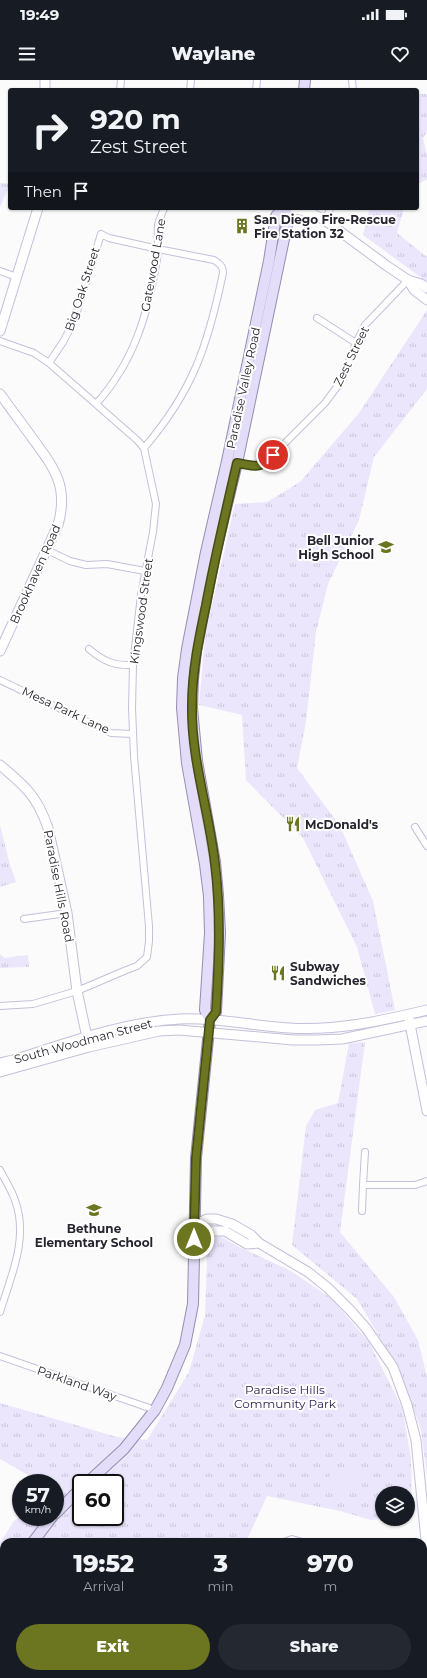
<!DOCTYPE html>
<style>
body{margin:0;font-family:Montserrat,sans-serif;background:#242831;color:#f1f3f6;height:100vh;display:flex;flex-direction:column;font-size:15px;white-space:nowrap}
*{box-sizing:border-box;margin:0}
p{font-size:13px;color:#9ea1a6}
.icon{flex:none;width:22px;height:22px;fill:none;stroke:currentColor;stroke-width:2;stroke-linecap:round;stroke-linejoin:round}
.map{position:relative;flex:1;overflow:hidden}
.sheet{position:absolute;left:0px;top:1458px;width:427px;height:140px;display:flex;flex-direction:column;background:#171b24;border-radius:12px 12px 0 0;box-shadow:0 1px 3px #0004}
.sheet>*{flex:none}
.hud{position:absolute;left:8px;top:8px;width:411px;height:122px;border-radius:4px;box-shadow:0 1px 3px #0004;background:#171b24;color:#f1f3f6;overflow:hidden}
.fabs{position:absolute;left:375px;top:1406px;display:grid;gap:8px}
.fabs a{display:grid;place-items:center;width:40px;height:40px;border-radius:50%;background:#171b24;box-shadow:0 1px 3px #0004;font-size:20px}
.speed{position:absolute;left:12px;top:1394px;display:flex;gap:8px;font-size:20px;font-weight:700;text-align:center}
.speed>*{display:grid;place-content:center;width:52px;height:52px;border-radius:50%;background:#171b24;box-shadow:0 1px 3px #0004;line-height:1}
.speed small{font-size:10px;font-weight:400}
.speed .limit{border:2px solid #111;border-radius:6px;background:#fff;color:#111}
.pin{position:absolute;display:grid;place-items:center;width:34px;height:34px;color:#fff;margin:-17px;border:2px solid #fff;border-radius:50%;box-shadow:0 1px 4px #0007}
.me{position:absolute;width:44px;margin:-22px;rotate:0deg;stroke-linejoin:round;filter:drop-shadow(0 0 3px #0008)}
.turn{display:flex;align-items:center;gap:14px;height:84px;padding:0 16px;font-size:18px}
.turn .icon{width:52px;height:52px;stroke-width:2.5}
.turn b{display:block;font-size:28px;line-height:34px}
.then{display:flex;align-items:center;height:38px;padding:0 16px;background:#0003;gap:8px;font-size:15px}
.eta{display:flex;justify-content:space-evenly;align-items:center;height:68px;text-align:center}
.eta b{font-size:24px;font-weight:800;line-height:28px}
.action{display:flex;gap:8px;margin-top:auto;padding:8px 16px}
.action a{flex:1;height:46px;border-radius:24px;background:#6c751f;color:#fff;font-size:16px;font-weight:800;line-height:46px;text-align:center}
.action a+a{background:#242831;color:#f1f3f6}
.status{display:flex;justify-content:space-between;align-items:center;height:28px;padding:0 20px;background:#171b24;direction:ltr}
.status svg{height:11px;fill:currentColor}
header{display:flex;justify-content:space-between;align-items:center;height:52px;padding:0 16px;background:#171b24;font-size:18px;font-weight:800}
.map>svg:first-child{display:block}
.grass{fill:url(#grass-tufts);fill-rule:evenodd}
.pitch{fill:#ebe6fc}
.lines{fill:none;stroke-linecap:round;stroke-linejoin:round}
.street-casing{stroke:#c5bfdb;stroke-width:8}
.secondary-casing{stroke:#c5bfdb;stroke-width:11}
.primary-casing{stroke:#968db0;stroke-width:12}
.street{stroke:#fff;stroke-width:6}
.secondary{stroke:#fff;stroke-width:9}
.primary{stroke:#e3ddfa;stroke-width:10}
.route-casing{stroke:#464c14;stroke-width:10}
.route{stroke:#6c751f;stroke-width:7}
.labels{text-anchor:middle;dominant-baseline:central;stroke-width:4;stroke-linejoin:round;paint-order:stroke}
.poi-label{font-size:12px;font-weight:bold;fill:#27242f;stroke:#fff;text-anchor:start}
.street-label{font-size:12px;fill:#27242f;stroke:#fff}
.park-label{font-size:12px;fill:#302050;stroke:#fff}
</style>
<div class="status"><b>19:49</b><svg viewBox="0 0 49 12"><path d="M0 12V9h3v3zM5 12V6h3v6zM10 12V3h3v9zM15 12V0h3v12zM26 1h20v11H26zM47 4h2v5h-2z"/></svg></div>
<header><svg class="icon" aria-label="menu" viewBox="0 0 24 24"><path d="M4 6h16M4 12h16M4 18h16"/></svg>Waylane<svg class="icon" aria-label="heart" viewBox="0 0 24 24"><path d="M12 20l-8-8c-3-5 5-10 8-4 3-6 11-1 8 4z"/></svg></header>
<div class="map">
<svg width="427" height="1598" viewBox="0 0 427 1598">
<defs>
<pattern id="grass-tufts" width="24" height="20" patternUnits="userSpaceOnUse"><rect width="24" height="20" fill="#ebe6fc"/><path d="M3 7l-1-3M5 7V3M7 7l1-3M15 17l-1-3M17 17v-4M19 17l1-3" fill="none" stroke="#cac5d8"/></pattern>
</defs>
<rect width="100%" height="100%" fill="#fbfbfb"/>
<path class="grass" d="M417,14H427V52L423,58L427,76V99L417,105Z
M0,103L10,104L0,127Z
M370,128H404L397,153L427,177V202L363,155Z
M427,230V309L374,377L359,440L328,504L316,552L306,642L297,688L340,746L373,821L395,930L375,934L357,867L303,758L246,700L242,635L199,625L205,556L235,424L267,422L300,402L359,333Z
M0,745L10,785L16,802L0,807Z
M0,874L5,878L28,875L29,887L0,888Z
M365,962L340,1152L394,1217L418,1260L427,1297V1396L421,1350L401,1293L357,1219L292,1165L306,1046L315,1030L338,1023L349,963Z
M220,1156L237,1166L291,1191L332,1219L369,1262L402,1328L411,1378L412,1435L408,1436V1413H382V1439L371,1440L340,1431L267,1416L246,1462H4V1594H164L163,1598H0V1463L14,1441L21,1436L55,1437V1403H42L0,1379V1323L117,1357L147,1360L189,1292L205,1235L207,1181L205,1165L207,1160ZM81,1403H115V1437H81Z"/>
<path class="pitch" d="M357,1388L359,1405L331,1408L329,1391Z"/>
<g class="lines">
<g class="street-casing">
<path id="street" d="M352,0L353,10
M120,10L121,0
M190,10L191,0
M256,10L257,0
M326,141L330,128
M0,191L17,197
M317,238L356,263
M0,261L34,273L49,283L137,360L144,368L156,424L153,452L141,515L133,585L132,628L134,676L149,846V861L147,877L137,886L124,891L77,911L33,924L0,926
M49,283L63,262L74,241L101,154L109,158L158,169L214,180C220,184 223,186 223,193C208,265 193,311 144,368
M96,324C134,282 148,234 157,179C159,168 157,157 158,145C159,140 162,134 164,128
M237,383L259,386L263,385L325,323L342,300L356,263L365,245L408,200
M47,470L70,481L86,485L107,484L145,491
M89,569C103,581 114,586 133,585
M0,600L111,653L133,654
M415,747L427,766
M24,839L67,833
M365,1072L363,1105H415L427,1101
M0,1090C5,1100 11,1109 15,1120C29,1158 11,1196 0,1232
M362,1131L363,1105
M0,1276L155,1330
M284,1462L292,1459L302,1462
M0,1476L4,1478
M423,1546L427,1545
M369,1594V1598
M203,1598L205,1594"/>
</g>
<g class="secondary-casing">
<path id="secondary" d="M45,10V0
M292,128L309,132L326,141L387,186L408,200L421,204L427,208
M408,200L414,210L427,220
M0,251L38,128
M0,314C11,329 22,344 33,359C54,388 69,406 58,445L0,571
M0,685C25,706 37,716 48,748L67,833L77,911L88,962
M409,939L427,1031
M0,983L13,980C67,963 123,942 180,939C216,937 253,946 289,948C336,951 381,941 427,930
M0,992L89,967L159,951L179,950L293,960H316L342,959L427,941
M195,1145L207,1139H216L232,1144L251,1155L259,1163L308,1192L328,1208L350,1230L366,1248L393,1287L407,1325L416,1360L427,1470
M195,1145L203,1151H225L247,1164L259,1163"/>
</g>
<g class="primary-casing">
<path id="primary" d="M304,10L305,0
M210,940L205,930L210,853L209,816L205,784L187,683L182,628L183,598L187,569L206,472L227,381L269,181L276,136L284,128
M87,1403L124,1369L155,1330L167,1308L185,1265L193,1224L196,1078L210,940L216,932L220,853L218,815L215,782L197,681L192,628L193,599L196,571L215,474L237,383L288,140L285,128
M55,1434L81,1408
M33,1462L52,1437
M0,1512L4,1506"/>
</g>
<use href="#street" class="street"/>
<use href="#secondary" class="secondary"/>
<use href="#primary" class="primary"/>
</g>
<g class="lines">
<g class="route-casing">
<path id="route" d="M194,1159L196,1078L210,940L216,932C219,882 221,833 215,784C209,731 191,679 192,626C192,591 199,558 206,525C215,477 226,430 237,383C257,386 258,390 273,375"/>
</g>
<use href="#route" class="route"/>
</g>
<defs>
<g id="building-bare" transform="scale(1.2)"><path d="M-4-6H4V6H1V3H-1V6H-4ZM-2.5-4.3h1.7v1.8h-1.7ZM.8-4.3h1.7v1.8H.8ZM-2.5-1h1.7V.8h-1.7ZM.8-1h1.7V.8H.8Z" fill="#6c751f" stroke="#fff" stroke-width="2.5" paint-order="stroke"/></g>
<g id="school-bare" transform="scale(1.2)"><path d="M0-5L7-2L0 1L-7-2ZM-4 1L0 2.5L4 1V4Q0 6-4 4Z" fill="#6c751f" stroke="#fff" stroke-width="2.5" paint-order="stroke"/></g>
<g id="restaurant-bare" transform="scale(1.2)"><path d="M-5-6h1v4h1v-4h1v4h1v-4h1v5L-1.5 .5V6h-2V.5L-5-1ZM5-6V6H3V1.5H1.5Q1.5-4 5-6Z" fill="#6c751f" stroke="#fff" stroke-width="2.5" paint-order="stroke"/></g>
</defs>
<g fill-rule="evenodd">
<use href="#building-bare" x="242" y="146"/>
<use href="#school-bare" x="386" y="467"/>
<use href="#restaurant-bare" x="293" y="744"/>
<use href="#restaurant-bare" x="278" y="893"/>
<use href="#school-bare" x="94" y="1130"/>
</g>
<g class="labels">
<g class="poi-label">
<text x="254" y="139">San Diego Fire-Rescue<tspan x="254" dy="14">Fire Station 32</tspan></text>
<text x="374" y="460" text-anchor="end">Bell Junior<tspan x="374" dy="14">High School</tspan></text>
<text x="305" y="744">McDonald's</text>
<text x="290" y="886">Subway<tspan x="290" dy="14">Sandwiches</tspan></text>
<text x="94" y="1148" text-anchor="middle">Bethune<tspan x="94" dy="14">Elementary School</tspan></text>
</g>
<g class="street-label">
<text transform="translate(153 185) rotate(-80)">Gatewood Lane</text>
<text transform="translate(82 209) rotate(-72)">Big Oak Street</text>
<text transform="translate(351 276) rotate(-64)">Zest Street</text>
<text transform="translate(243 308) rotate(-78)">Paradise Valley Road</text>
<text transform="translate(35 494) rotate(-66)">Brookhaven Road</text>
<text transform="translate(141 531) rotate(-82)">Kingswood Street</text>
<text transform="translate(66 630) rotate(25)">Mesa Park Lane</text>
<text transform="translate(59 806) rotate(79)">Paradise Hills Road</text>
<text transform="translate(83 961) rotate(-15)">South Woodman Street</text>
<text transform="translate(77 1303) rotate(19)">Parkland Way</text>
</g>
<g class="park-label">
<text x="285" y="1309">Paradise Hills<tspan x="285" dy="14">Community Park</tspan></text>
</g>
</g>
</svg>
<div class="fabs">
<a><svg class="icon" aria-label="layers" viewBox="0 0 24 24"><path d="M12 4l9 5-9 5-9-5zM3 14l9 5 9-5"/></svg></a>
</div>
<div class="speed"><div>57<small>km/h</small></div><div class="limit">60</div></div>
<div class="pin" style="left:273px;top:375px;background:#d93025"><svg class="icon" aria-label="arrive" viewBox="0 0 24 24"><path d="M6 21V4h12l-3 4 3 4H6"/></svg></div>
<svg class="me" style="left:194px;top:1159px" viewBox="-20 -20 40 40"><circle r="17" fill="#6c751f" stroke="#fff" stroke-width="3"/><path d="M0-11L8 9 0 5-8 9z" fill="#fff"/></svg>
<div class="hud">
<div class="turn"><svg class="icon" aria-label="right" viewBox="0 0 24 24"><path d="M7 20v-9h11M14 6l5 5-5 5"/></svg><div><b>920 m</b>Zest Street</div></div>
<div class="then">Then<svg class="icon" aria-label="arrive" viewBox="0 0 24 24"><path d="M6 21V4h12l-3 4 3 4H6"/></svg></div>
</div>
<section class="sheet">
<div class="eta">
<div><b>19:52</b><p>Arrival</p></div>
<div><b>3</b><p>min</p></div>
<div><b>970</b><p>m</p></div>
</div>
<div class="action"><a>Exit</a><a>Share</a></div>
</section>
</div>
